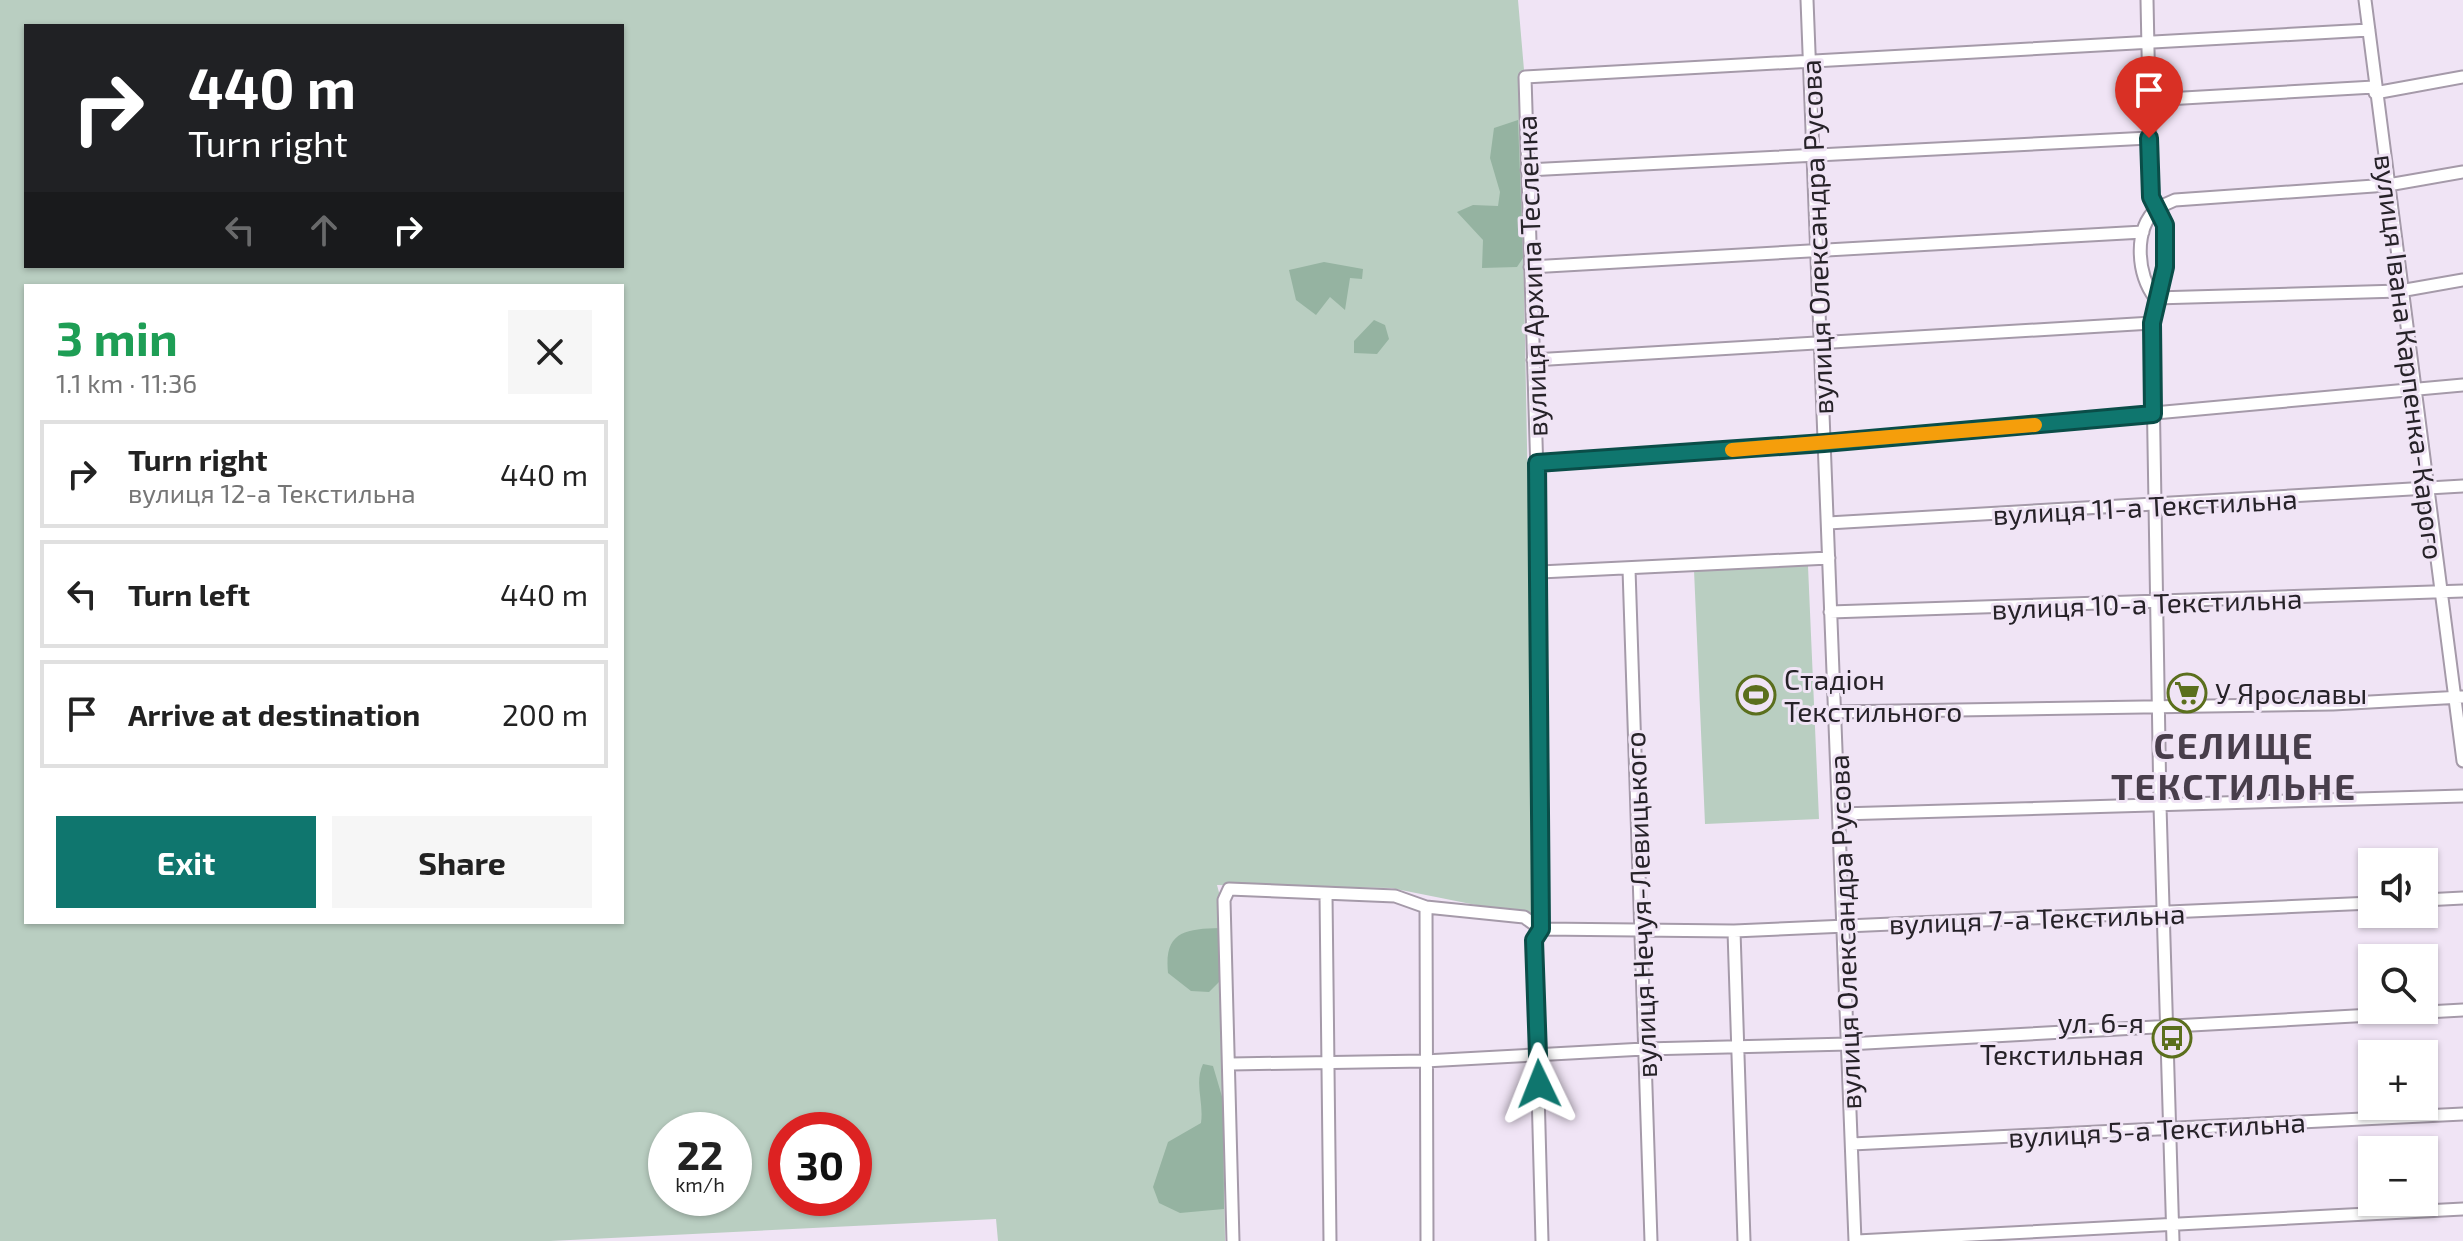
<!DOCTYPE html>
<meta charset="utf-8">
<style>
body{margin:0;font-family:"Exo 2",sans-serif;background:#f6f6f6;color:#222;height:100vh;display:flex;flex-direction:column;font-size:30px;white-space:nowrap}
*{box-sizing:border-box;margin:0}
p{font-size:26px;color:#767676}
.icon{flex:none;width:44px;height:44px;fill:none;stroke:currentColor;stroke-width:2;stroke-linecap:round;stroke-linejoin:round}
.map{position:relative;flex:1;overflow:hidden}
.drawer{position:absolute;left:24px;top:284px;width:600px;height:640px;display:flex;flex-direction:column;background:#fff;border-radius:0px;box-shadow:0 2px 6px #0004}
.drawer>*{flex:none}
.guide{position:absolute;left:24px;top:24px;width:600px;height:244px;border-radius:0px;box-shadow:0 2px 6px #0004;background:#202124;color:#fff;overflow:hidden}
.fabs{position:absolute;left:2358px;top:848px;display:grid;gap:16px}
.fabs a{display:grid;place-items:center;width:80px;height:80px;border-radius:0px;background:#fff;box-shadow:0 2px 6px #0004;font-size:40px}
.speed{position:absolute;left:648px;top:1112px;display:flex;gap:16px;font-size:40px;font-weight:700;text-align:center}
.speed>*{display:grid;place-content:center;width:104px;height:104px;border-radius:50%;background:#fff;box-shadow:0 2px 6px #0004;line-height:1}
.speed small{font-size:20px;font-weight:400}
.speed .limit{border:12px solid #d22;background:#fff;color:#111}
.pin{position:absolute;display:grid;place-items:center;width:68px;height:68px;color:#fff;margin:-82px -34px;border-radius:50% 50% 50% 0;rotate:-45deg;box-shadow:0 0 8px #0007}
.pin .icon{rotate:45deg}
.me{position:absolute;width:88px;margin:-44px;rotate:358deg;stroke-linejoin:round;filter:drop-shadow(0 0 6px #0008)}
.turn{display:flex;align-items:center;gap:28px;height:168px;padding:0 32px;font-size:36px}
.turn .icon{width:104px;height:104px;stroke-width:2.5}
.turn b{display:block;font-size:56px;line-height:68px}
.lanes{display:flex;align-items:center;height:76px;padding:0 32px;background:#0003;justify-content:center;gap:40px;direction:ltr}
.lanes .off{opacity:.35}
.round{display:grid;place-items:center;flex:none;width:84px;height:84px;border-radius:0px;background:#f6f6f6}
.headline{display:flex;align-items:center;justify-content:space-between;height:136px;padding:0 32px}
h1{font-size:48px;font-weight:700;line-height:60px;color:#1e9e55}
.action{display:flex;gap:16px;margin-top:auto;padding:16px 32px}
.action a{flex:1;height:92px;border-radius:0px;background:#0f766e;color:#fff;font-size:32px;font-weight:700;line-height:92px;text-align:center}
.action a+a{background:#f6f6f6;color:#222}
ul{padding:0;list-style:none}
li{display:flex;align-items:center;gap:24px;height:108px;margin:0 16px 12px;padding:0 16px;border:4px solid #e0e0e0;border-radius:0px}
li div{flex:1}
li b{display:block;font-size:30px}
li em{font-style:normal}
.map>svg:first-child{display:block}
.green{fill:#b9cec1;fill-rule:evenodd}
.forest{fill:#95b3a1}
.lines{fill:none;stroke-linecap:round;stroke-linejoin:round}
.minor-casing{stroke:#a59aa9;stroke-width:15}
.minor{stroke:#fff;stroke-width:11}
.route-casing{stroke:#0a4d48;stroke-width:20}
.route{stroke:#0f766e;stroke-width:14}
.slow{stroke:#f59e0b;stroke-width:14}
.labels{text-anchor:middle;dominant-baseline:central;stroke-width:6;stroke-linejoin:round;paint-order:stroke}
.street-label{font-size:28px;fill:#262228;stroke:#f0e4f5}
.poi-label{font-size:28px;fill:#262228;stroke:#f0e4f5;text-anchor:start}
.district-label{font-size:36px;font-weight:bold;letter-spacing:2px;fill:#483e4b;stroke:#f0e4f5}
</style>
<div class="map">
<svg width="2463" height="1241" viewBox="0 0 2463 1241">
<rect width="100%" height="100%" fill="#f0e4f5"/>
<path class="green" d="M0,0H1518L1524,70L1520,78L1536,917L1391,888L1217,885L1221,900L1225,1241H998L996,1219L550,1241H0ZM26,26H622V266H26ZM26,286H622V922H26ZM666,1130H734V1198H666ZM786,1130H854V1198H786Z
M1808,566L1819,819L1705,824L1694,570Z"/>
<path class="forest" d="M1518,120L1523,258L1517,267L1482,268L1483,240L1457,212L1473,205L1498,206L1500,192L1490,158L1494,128Z
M1324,262L1363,269L1362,279L1350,278L1345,310L1330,297L1316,315L1296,300L1289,270Z
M1374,320L1385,325L1389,339L1377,354L1354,353V341Z
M1220,928L1219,982L1209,992L1191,991L1168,973C1164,932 1184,929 1220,928Z
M1203,1064L1213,1066L1223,1100L1224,1209L1180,1213L1159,1203L1153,1187L1168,1142L1201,1123C1204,1102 1194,1083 1203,1064Z"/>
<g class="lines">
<g class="minor-casing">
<path id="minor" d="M1807,0L1855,1241
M2147,0L2151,197L2157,208C2133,230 2137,274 2155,298L2152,323L2160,806L2173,1241
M2365,0L2463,761
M2375,93L2463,77
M2149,100L2374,87
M1527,170L2149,138
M2463,172L2388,185L2175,200L2157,208C2175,234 2164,271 2155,298L2400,291L2463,280
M1530,267L2143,232
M1533,360L2152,323
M1537,463L1824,443L2463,385
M1828,523L2463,486
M1629,569L1651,1241
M1540,572L1829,558
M1830,612L2463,591
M1835,712L2333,704L2462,697
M1840,814L2463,796
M1326,895L1330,1241
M2424,900L2463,898
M1426,907L1427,1241
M1734,931L1744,1241
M1231,1064L1425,1061L1644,1049L1848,1044L2463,1010
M1852,1144L2463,1114
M1233,1241L1224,900L1229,889L1395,896L1426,907L1524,917L1541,929L1734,931L2372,903
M1542,1241L1534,940L1541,929L1540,572L1525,77L2369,30
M1857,1241L2463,1209"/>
</g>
<use href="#minor" class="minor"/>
</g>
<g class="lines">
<g class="route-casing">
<path id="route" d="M1539,1084L1534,940L1541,929L1537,463L1824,443L2153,414L2152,323L2165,267V225L2151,197L2149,138"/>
</g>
<use href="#route" class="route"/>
<path class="slow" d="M1732,450L2035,425"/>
</g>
<defs>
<g id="supermarket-ring" transform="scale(2)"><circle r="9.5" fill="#f0e4f5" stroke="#5b6f1d" stroke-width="1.5"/><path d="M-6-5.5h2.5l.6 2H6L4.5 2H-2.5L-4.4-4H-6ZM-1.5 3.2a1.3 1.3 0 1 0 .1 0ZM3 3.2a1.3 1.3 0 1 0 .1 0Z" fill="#5b6f1d"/></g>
<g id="stadium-ring" transform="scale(2)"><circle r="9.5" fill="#f0e4f5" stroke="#5b6f1d" stroke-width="1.5"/><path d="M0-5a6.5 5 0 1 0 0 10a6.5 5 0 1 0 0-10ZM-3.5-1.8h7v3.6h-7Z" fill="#5b6f1d"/></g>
<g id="bus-ring" transform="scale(2)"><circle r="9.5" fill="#f0e4f5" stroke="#5b6f1d" stroke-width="1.5"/><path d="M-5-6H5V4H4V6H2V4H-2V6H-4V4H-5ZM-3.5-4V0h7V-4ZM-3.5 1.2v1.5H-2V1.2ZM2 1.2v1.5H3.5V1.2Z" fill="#5b6f1d"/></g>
</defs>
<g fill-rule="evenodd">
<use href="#supermarket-ring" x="2187" y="693"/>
<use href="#stadium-ring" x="1756" y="695"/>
<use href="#bus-ring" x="2172" y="1038"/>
</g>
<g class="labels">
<g class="street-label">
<text transform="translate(1816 237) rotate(-92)">вулиця Олександра Русова</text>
<text transform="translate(1531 276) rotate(-92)">вулиця Архипа Тесленка</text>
<text transform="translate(2410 357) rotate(83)">вулиця Івана Карпенка-Карого</text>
<text transform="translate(2145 506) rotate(-3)">вулиця 11-а Текстильна</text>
<text transform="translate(2147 603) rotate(-2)">вулиця 10-а Текстильна</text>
<text transform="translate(1640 905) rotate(-92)">вулиця Нечуя-Левицького</text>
<text transform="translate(2037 918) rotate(-2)">вулиця 7-а Текстильна</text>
<text transform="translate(1844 932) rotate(-92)">вулиця Олександра Русова</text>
<text transform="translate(2157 1129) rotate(-3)">вулиця 5-а Текстильна</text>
</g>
<g class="poi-label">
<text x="1784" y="679">Стадіон<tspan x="1784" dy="32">Текстильного</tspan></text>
<text x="2215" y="693">У Ярославы</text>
<text x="2144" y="1022" text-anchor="end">ул. 6-я<tspan x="2144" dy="32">Текстильная</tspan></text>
</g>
<g class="district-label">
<text x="2234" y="744">СЕЛИЩЕ<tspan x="2234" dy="41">ТЕКСТИЛЬНЕ</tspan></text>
</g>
</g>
</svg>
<div class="fabs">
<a><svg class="icon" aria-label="sound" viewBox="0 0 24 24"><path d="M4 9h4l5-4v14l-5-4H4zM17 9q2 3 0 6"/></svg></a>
<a><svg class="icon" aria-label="search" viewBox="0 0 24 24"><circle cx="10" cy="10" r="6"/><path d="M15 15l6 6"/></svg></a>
<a>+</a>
<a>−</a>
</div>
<div class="speed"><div>22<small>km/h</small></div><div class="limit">30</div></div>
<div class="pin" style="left:2149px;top:138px;background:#d93025"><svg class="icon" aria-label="arrive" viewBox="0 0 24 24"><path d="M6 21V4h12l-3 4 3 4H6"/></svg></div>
<svg class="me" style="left:1539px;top:1084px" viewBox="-20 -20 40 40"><path d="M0-17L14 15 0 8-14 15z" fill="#0f766e" stroke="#fff" stroke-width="4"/></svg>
<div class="guide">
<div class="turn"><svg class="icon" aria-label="right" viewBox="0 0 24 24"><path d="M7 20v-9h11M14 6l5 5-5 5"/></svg><div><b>440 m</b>Turn right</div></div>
<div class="lanes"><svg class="icon off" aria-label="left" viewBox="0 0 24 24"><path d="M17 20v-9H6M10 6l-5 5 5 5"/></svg><svg class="icon off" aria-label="ahead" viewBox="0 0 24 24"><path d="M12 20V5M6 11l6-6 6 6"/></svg><svg class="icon" aria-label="right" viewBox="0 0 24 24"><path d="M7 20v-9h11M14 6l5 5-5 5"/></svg></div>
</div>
<section class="drawer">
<div class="headline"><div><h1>3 min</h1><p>1.1 km · 11:36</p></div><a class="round"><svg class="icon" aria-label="close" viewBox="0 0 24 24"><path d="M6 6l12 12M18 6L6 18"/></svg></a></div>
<ul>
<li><svg class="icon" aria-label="right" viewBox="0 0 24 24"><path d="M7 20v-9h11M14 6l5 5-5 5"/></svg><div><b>Turn right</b><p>вулиця 12-а Текстильна</p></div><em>440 m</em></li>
<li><svg class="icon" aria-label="left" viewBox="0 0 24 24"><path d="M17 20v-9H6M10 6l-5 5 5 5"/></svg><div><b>Turn left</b></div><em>440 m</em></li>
<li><svg class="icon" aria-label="arrive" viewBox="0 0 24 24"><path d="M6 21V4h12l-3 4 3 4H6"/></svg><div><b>Arrive at destination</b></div><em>200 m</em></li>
</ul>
<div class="action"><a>Exit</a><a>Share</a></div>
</section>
</div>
